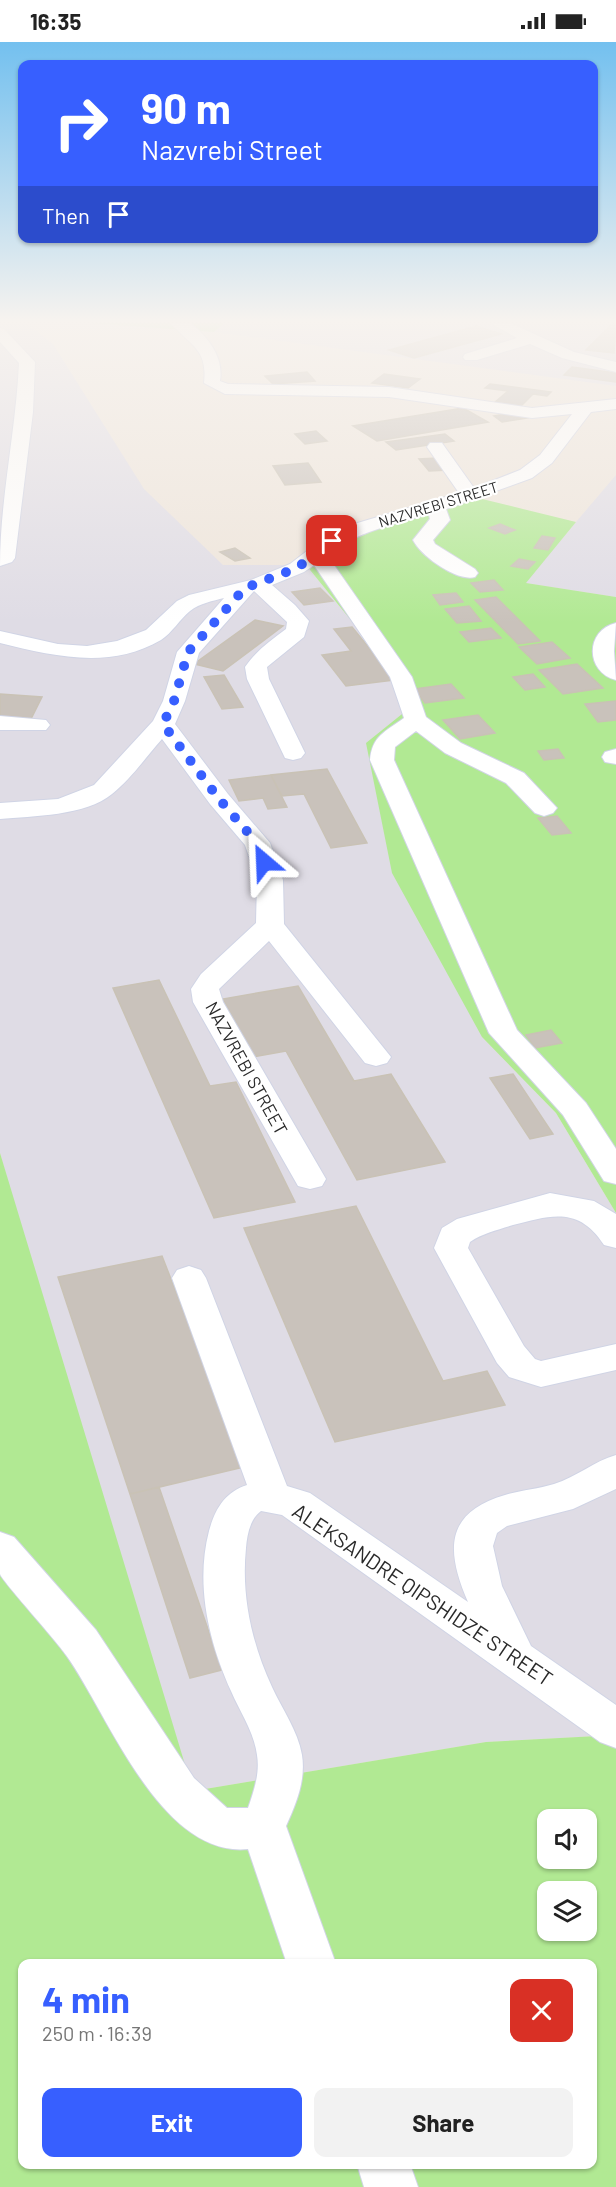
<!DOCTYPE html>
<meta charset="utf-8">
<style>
body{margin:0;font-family:Barlow,sans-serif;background:#f2f2f2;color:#222;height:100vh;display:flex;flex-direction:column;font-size:22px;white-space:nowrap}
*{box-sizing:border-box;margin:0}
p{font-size:20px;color:#767676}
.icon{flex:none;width:33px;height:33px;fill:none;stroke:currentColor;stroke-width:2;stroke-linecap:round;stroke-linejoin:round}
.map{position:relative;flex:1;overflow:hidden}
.panel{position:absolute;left:18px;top:1917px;width:579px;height:210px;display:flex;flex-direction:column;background:#fff;border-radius:12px;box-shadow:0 2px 4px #0004}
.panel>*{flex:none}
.top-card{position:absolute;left:18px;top:18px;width:580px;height:183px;border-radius:12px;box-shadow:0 2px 4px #0004;background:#375fff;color:#fff;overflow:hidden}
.tools{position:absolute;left:537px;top:1767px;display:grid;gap:12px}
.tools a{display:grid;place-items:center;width:60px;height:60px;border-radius:12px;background:#fff;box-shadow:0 2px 4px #0004;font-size:30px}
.pin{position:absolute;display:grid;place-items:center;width:51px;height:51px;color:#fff;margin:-26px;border-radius:12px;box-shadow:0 3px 9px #0006}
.me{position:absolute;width:66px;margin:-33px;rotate:334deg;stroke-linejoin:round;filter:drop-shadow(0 0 4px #0008)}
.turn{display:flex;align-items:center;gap:21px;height:126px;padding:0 24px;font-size:27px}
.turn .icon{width:78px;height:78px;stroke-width:2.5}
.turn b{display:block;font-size:42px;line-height:51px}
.then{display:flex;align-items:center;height:57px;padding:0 24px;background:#0003;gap:12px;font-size:22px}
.round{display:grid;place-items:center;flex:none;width:63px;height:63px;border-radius:12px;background:#f2f2f2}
.head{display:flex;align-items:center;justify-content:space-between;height:102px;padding:0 24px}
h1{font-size:36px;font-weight:700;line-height:45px;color:#375fff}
.button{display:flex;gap:12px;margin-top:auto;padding:12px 24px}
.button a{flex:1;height:69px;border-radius:12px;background:#375fff;color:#fff;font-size:24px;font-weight:700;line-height:69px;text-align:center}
.button a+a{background:#f2f2f2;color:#222}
.status{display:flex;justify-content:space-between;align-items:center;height:42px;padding:0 30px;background:#fff;direction:ltr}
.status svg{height:16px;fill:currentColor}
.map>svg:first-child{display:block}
.industrial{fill:#dfdce5}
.green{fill:#b1e993;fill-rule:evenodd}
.building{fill:#c9c2bb;stroke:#c9c2b5;stroke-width:1.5}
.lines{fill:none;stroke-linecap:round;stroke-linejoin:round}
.minor-casing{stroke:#d0d4e5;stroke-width:2}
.minor{fill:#fff;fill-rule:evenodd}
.route{stroke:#375fff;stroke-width:10;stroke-dasharray:0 18}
.labels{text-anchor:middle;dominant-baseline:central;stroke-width:4.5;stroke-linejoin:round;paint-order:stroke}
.far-street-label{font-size:15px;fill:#2a2a2a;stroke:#fff}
.street-label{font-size:18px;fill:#2a2a2a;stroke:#fff}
.near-street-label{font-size:21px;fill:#2a2a2a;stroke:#fff}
</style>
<div class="status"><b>16:35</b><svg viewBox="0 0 49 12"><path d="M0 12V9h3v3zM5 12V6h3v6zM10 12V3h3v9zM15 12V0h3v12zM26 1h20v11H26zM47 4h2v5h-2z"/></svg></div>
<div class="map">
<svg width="616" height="2145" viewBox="0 0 616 2145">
<rect width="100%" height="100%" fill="#eee5db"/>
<path class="industrial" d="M0,281H26L53,302L144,447L223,523H306L401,640L482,995L556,1071L616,1171V1693L486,1700L193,1749L118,1527L0,1111Z
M224,281H616V344L214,290Z
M616,433V555L525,541L576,480Z"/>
<path class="green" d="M88,281H224L214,290Z
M478,456L576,480L526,541L616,555V1171L556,1071L482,995L392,831L366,701L407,668L401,640L306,523L340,498Z
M0,1111L193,1749L486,1700L616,1693V2145H0ZM548,1778H586V1816H548ZM548,1850H586V1888H548ZM22,1922H592V2122H22Z"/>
<path class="building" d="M613,281H616L614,311L586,308Z
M476,284L501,292L414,316L389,308Z
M572,325L616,331V340L564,333Z
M307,330L315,339L273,342L265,334Z
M384,332L420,337L408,346L372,341Z
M490,342L551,350L547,354L533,352L520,365L494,361L508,349L485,346Z
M463,366L488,380L377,399L353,384Z
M518,370L527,376L502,380L494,374Z
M316,389L327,399L305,402L295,392Z
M445,392L454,399L396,408L386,400Z
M438,416L448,428L429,429L419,417Z
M308,421L321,440L285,443L273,424Z
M500,482L515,488L505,492L489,486Z
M542,494L555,496L548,508L534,506Z
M235,506L250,516L235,519L220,510Z
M519,517L535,520L528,527L511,524Z
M494,538L503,548L480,550L471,541Z
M320,546L333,559L304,563L292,550Z
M456,551L463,560L440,563L433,553Z
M496,555L540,599L518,602L475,558Z
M469,564L481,579L457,581L445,567Z
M255,578L283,584L223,629L194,622Z
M352,585L395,638L346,644L322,613L351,609L334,587Z
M491,586L501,596L469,600L460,590Z
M552,600L570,616L537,622L519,605Z
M577,622L603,646L563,652L539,628Z
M533,632L545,645L525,648L513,635Z
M224,633L243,665L222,667L204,635Z
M451,642L464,656L425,661L414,647Z
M0,652L42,655L30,679L0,677Z
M616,659V678L598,680L585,662Z
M478,673L495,691L460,697L443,678Z
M558,707L564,716L544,718L538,709Z
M327,727L367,801L331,806L304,752L282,754L271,733Z
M271,733L287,765L268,767L263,756L239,759L229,738Z
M557,774L571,791L552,793L538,776Z
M159,938L210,1044L236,1040L295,1160L214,1176L113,946Z
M298,944L354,1039L391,1032L445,1120L357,1138L286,1009L253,1015L223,957Z
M551,988L562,1001L535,1006L526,993Z
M513,1032L553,1092L530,1097L490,1036Z
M356,1164L443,1339L487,1329L505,1363L335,1400L244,1186Z
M162,1214L244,1425L130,1452L58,1235Z
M159,1445L222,1628L190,1636L130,1452Z"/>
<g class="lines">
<g class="minor-casing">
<path id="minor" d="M171,281H190C208,295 224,315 220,339L228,342L389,345L532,366L616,357V367L591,370L552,421L532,436L446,467L450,478L433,498L435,502L475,527L478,531L475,535C457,540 421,514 413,498L430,477L429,472C394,482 356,490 327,513L412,635L426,675L461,701L524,731L557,766L553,771L544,774L535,771L506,741L445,711L416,689L395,705L394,718L517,988L586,1061L616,1107V1142L604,1139L563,1073L489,991L370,718C372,694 385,690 404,676L390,635L314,523L304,530L272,543L295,563L309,579L304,595L267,625L269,637L305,711L301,716L293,718L285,716L247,637L245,625C256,609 270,599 286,587L287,580L254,549L199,611L185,659L175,682L228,752L270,801L283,838L284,882L391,1015L387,1021L376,1024L365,1021L269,899L219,947L223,960L326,1137L322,1144L310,1147L298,1144L193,960L191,947L201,932L256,881L257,838L245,803L210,762L162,697C146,715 131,737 112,752C86,774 32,774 0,777V761L58,757L94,743L153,679L163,659L177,610L224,556C213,559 200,561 190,569C180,577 172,591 161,598C110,628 53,614 0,601V589L58,602L87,604L117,599L146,588L177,559L189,553L251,538L290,522L325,495L354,482L459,451L427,405L430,401H442L474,446L520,428L540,413L572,372L532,376L389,355L225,352L204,341C208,306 190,304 171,281Z
M490,281H510L574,310L616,320V330L562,316L530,302L477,318H465L463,315L465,312L517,296Z
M0,286L5,288L35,320L33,370L15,516L12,520L0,524C0,456 16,389 19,321L0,300Z
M616,581L614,609L616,638C585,630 585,588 616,581Z
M0,674L46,678L50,683L46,688H0Z
M616,707V722L605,720L602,715L605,710Z
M550,1151L594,1159L616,1172V1206L604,1203C579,1164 551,1173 513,1183C498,1188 483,1191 470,1200L468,1206L524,1304L535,1317L541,1319L616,1302V1328L541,1345L509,1335L497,1321L434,1206L442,1186L457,1177Z
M189,1224L201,1228L206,1236L287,1444L310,1451L468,1560C446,1509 444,1471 505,1453C521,1448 538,1447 554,1442C577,1435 594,1419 616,1413V1447L573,1467L507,1484L497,1491L493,1504L502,1544L531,1604L616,1663V1706L600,1700L282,1473L261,1469C250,1477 247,1493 246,1506C241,1554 252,1602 272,1645C282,1667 298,1689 302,1713C306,1738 296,1762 286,1784L336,1922H287L248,1807C160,1816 108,1671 66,1613C57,1599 2,1539 0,1532C0,1520 0,1503 0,1490L14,1495L96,1588L194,1736L227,1766H248C254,1749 260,1731 257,1713C254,1690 240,1670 231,1649C209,1600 195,1543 209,1489C215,1467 225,1450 247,1443L172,1236L177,1228Z
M357,2122H410L418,2145H364Z"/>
</g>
<use href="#minor" class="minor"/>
</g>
<linearGradient id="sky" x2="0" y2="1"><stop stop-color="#73c0ef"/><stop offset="0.48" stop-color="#f7f3ef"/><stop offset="1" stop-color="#f7f3ef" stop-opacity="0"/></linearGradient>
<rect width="616" height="581" fill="url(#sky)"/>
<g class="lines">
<path class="route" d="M264,820L257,801L219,757L163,682L174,659L188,610L245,546L297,526L332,499"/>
</g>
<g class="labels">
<g class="far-street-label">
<text transform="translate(438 462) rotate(-17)">NAZVREBI STREET</text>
</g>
<g class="street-label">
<text transform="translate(247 1026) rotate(61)">NAZVREBI STREET</text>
</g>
<g class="near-street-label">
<text transform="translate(423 1552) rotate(34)">ALEKSANDRE QIPSHIDZE STREET</text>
</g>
</g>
</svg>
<div class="tools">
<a><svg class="icon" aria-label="sound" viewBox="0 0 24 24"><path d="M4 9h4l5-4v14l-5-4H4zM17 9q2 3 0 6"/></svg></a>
<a><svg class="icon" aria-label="layers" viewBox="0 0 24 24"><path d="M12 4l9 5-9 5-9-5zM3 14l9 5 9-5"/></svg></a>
</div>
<div class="pin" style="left:332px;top:499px;background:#d93025"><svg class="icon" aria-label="arrive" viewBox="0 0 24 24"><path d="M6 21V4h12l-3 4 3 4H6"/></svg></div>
<svg class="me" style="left:264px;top:820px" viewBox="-20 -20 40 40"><path d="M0-17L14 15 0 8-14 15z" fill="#375fff" stroke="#fff" stroke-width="4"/></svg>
<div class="top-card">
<div class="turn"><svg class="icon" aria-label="right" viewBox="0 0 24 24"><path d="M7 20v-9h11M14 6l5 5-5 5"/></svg><div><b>90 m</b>Nazvrebi Street</div></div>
<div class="then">Then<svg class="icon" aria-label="arrive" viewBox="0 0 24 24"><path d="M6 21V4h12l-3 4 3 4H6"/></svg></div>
</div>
<section class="panel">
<div class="head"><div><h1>4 min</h1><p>250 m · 16:39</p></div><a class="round" style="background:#d93025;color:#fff"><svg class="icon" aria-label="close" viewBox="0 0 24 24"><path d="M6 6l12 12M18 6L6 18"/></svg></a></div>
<div class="button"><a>Exit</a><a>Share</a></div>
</section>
</div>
